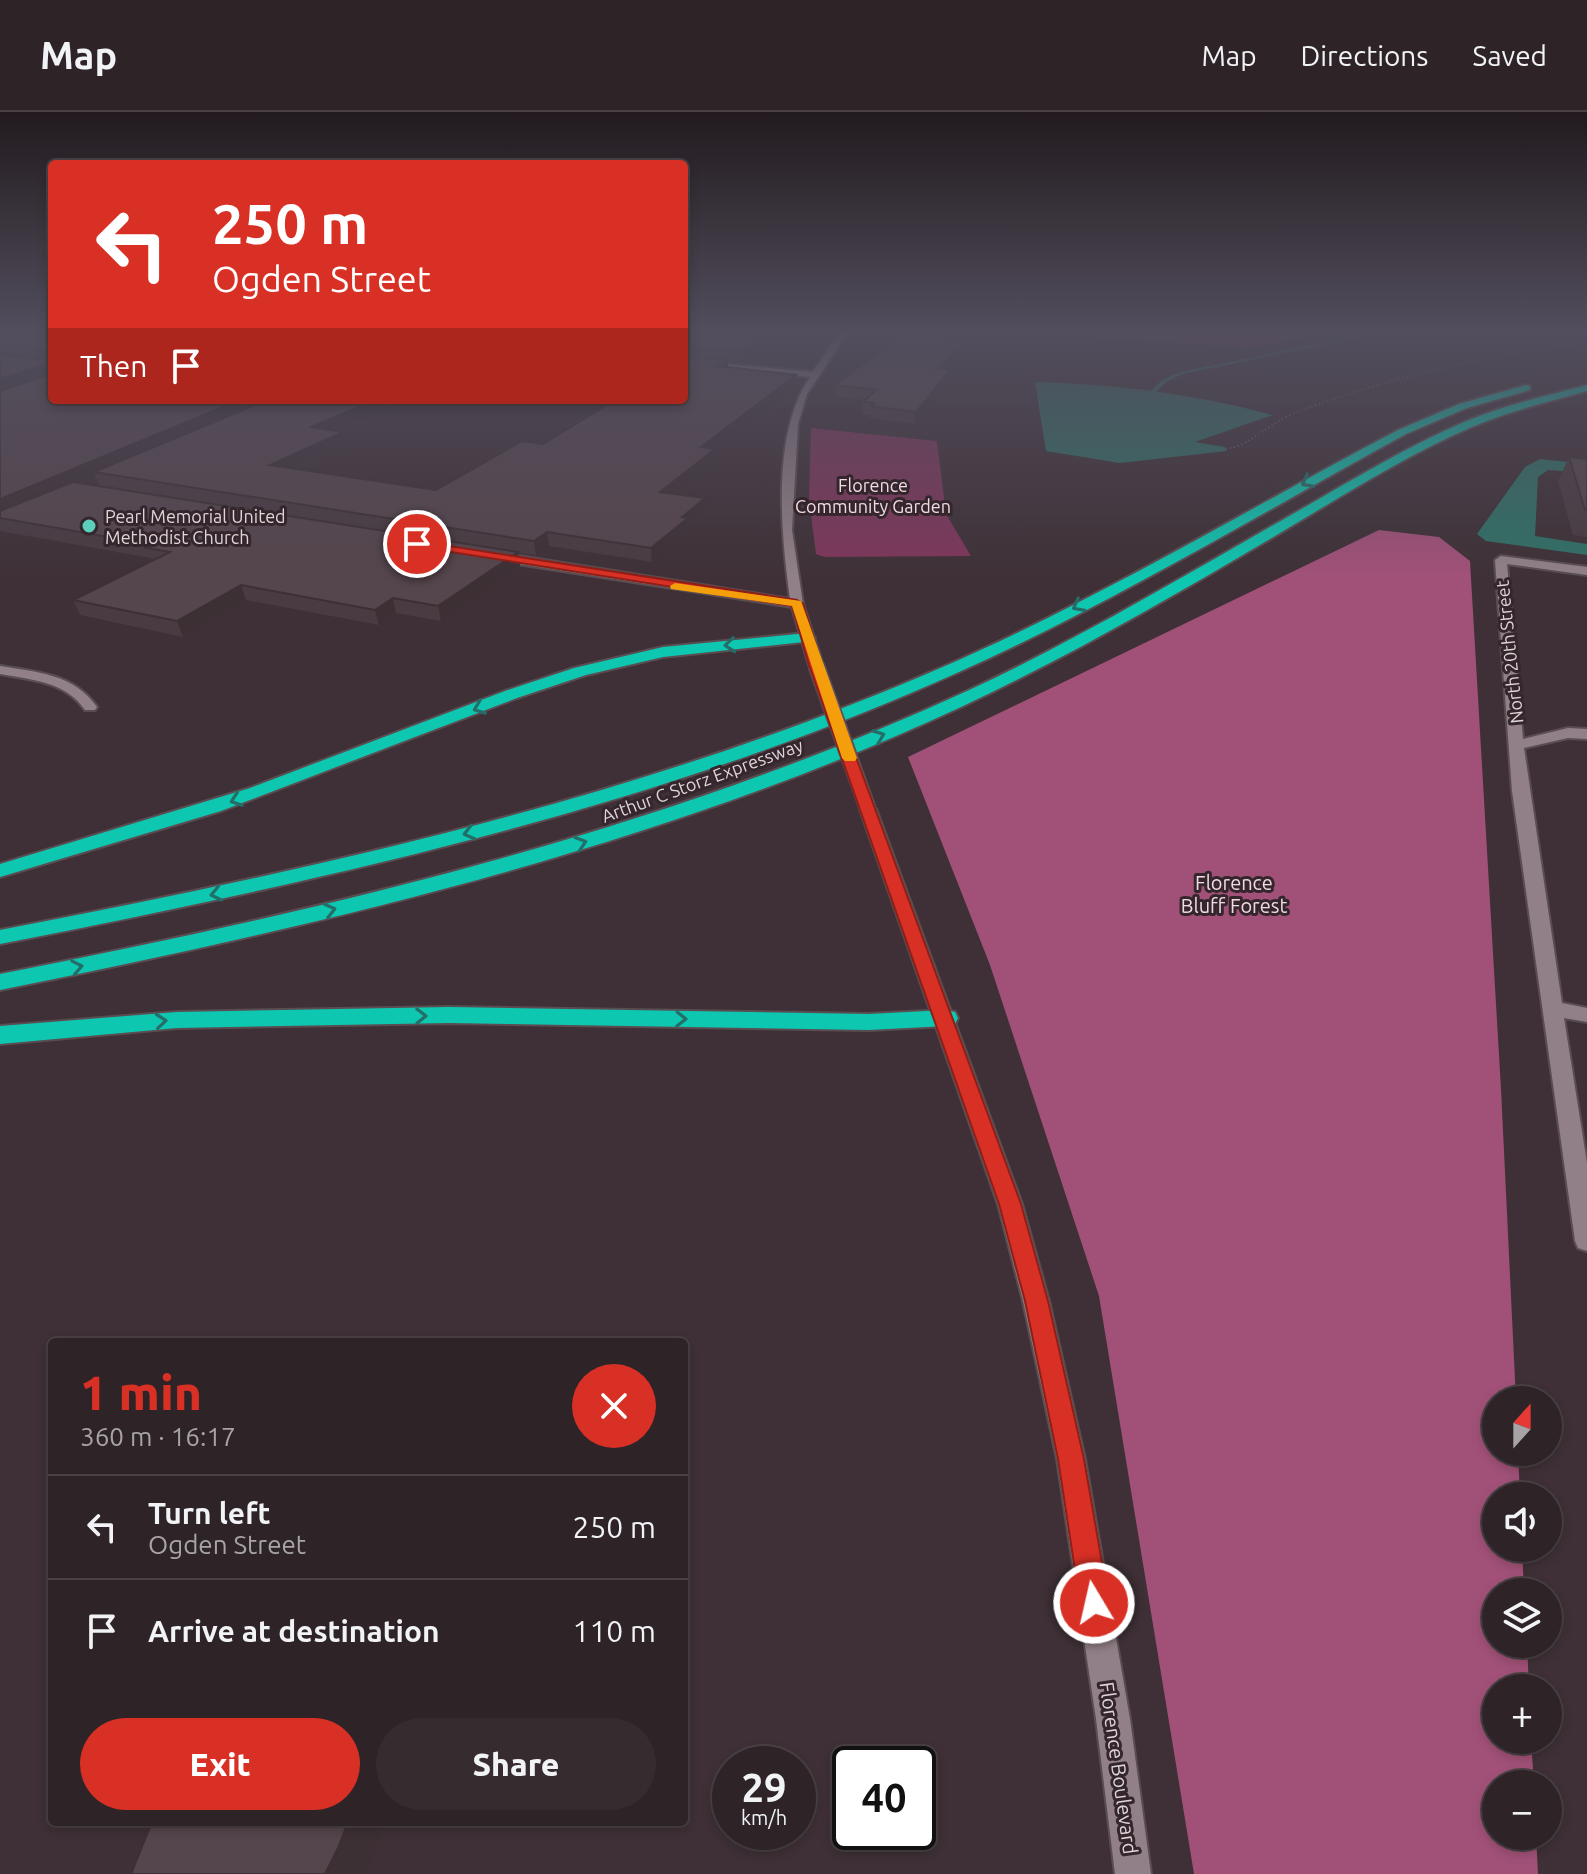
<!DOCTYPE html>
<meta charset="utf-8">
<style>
body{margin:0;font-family:Ubuntu,sans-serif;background:#362c30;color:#f1f3f6;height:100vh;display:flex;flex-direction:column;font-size:30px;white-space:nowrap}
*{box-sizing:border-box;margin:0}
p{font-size:26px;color:#a7a4a8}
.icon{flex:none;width:44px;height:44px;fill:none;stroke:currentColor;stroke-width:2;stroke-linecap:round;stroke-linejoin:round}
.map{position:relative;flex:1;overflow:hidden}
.sheet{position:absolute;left:48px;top:1226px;width:640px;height:488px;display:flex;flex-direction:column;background:#2e2428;border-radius:8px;box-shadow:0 4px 12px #0003,0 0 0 2px #494145}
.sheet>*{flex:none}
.top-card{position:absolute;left:48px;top:48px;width:640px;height:244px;border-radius:8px;box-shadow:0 4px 12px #0003,0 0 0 2px #494145;background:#d93025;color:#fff;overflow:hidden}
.needle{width:52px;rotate:21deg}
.tools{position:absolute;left:1482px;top:1274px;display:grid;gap:16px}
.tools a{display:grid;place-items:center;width:80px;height:80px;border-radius:50%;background:#2e2428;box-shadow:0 4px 12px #0003,0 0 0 2px #494145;font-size:40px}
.speed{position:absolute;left:712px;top:1634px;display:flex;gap:16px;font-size:40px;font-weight:700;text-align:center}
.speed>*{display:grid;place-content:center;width:104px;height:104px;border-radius:50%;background:#2e2428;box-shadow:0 4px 12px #0003,0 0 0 2px #494145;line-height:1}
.speed small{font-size:20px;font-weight:400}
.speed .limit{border:4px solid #111;border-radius:12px;background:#fff;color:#111}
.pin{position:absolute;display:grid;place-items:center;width:68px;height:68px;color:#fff;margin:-34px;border:4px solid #fff;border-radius:50%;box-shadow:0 2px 8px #0007}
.me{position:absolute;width:88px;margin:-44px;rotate:351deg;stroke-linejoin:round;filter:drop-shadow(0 0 6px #0008)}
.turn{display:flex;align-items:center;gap:28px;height:168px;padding:0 32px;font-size:36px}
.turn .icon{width:104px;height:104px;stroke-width:2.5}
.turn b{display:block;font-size:56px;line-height:68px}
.then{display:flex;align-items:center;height:76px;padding:0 32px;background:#0003;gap:16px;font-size:30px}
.round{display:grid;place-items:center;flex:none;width:84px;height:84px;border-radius:42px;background:#362c30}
.head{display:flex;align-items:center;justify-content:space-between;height:136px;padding:0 32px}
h1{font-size:48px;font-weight:800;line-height:60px;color:#d93025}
.cta{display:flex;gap:16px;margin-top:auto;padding:16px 32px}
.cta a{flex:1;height:92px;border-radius:48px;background:#d93025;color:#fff;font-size:32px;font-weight:800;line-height:92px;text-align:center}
.cta a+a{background:#362c30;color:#f1f3f6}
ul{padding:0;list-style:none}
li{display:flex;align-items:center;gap:24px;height:104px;padding:0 32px;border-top:2px solid #494145}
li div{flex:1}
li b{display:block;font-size:30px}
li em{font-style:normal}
header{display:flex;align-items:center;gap:48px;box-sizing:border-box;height:112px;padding:0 40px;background:#2e2428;border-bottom:2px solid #494145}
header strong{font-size:38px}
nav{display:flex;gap:44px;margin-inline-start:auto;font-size:28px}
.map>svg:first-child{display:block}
.green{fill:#7f365a}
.forest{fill:#a15177}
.water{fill:#307166}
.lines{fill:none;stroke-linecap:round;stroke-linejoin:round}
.stream{fill:#307166;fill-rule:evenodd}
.minor-casing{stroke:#594d51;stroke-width:4}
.highway-casing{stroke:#594d51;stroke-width:4}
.path{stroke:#706469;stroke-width:2;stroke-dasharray:1 3;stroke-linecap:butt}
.minor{fill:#918087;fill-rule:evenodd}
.highway{fill:#0ec7b1;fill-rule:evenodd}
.minor-bridge-casing{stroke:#594d51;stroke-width:18;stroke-linecap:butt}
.minor-bridge{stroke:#918087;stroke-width:15}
.wall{fill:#493b41;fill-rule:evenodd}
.shaded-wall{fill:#3c3035}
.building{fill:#55454c;stroke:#3c3035;stroke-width:2}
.oneway{stroke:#236e68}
.route{fill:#d93025;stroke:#8d1f18;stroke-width:2}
.slow{fill:#f59e0b}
.poi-dot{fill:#5bcebc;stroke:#34262c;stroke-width:3}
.labels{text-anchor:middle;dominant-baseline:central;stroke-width:6;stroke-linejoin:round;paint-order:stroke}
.far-park-label{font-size:18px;fill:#f0d9e2;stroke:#34262c}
.far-poi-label{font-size:18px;fill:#ded5d8;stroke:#34262c;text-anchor:start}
.far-street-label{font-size:18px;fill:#ded5d8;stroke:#34262c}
.park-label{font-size:20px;fill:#f0d9e2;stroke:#34262c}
.street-label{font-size:20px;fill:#ded5d8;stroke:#34262c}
</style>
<header>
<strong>Map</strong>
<nav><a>Map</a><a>Directions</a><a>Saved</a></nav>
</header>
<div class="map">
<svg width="1587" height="1762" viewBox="0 0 1587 1762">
<rect width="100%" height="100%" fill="#3e3036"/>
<path class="green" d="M1009,220H1339L1250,235Z
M811,316L937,329L946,402L971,444L825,445L816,442L809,387Z"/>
<path class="forest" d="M1379,418L1439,425L1470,449L1501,977L1516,1288H1496V1340H1518L1520,1384H1496V1436H1522L1524,1480H1496V1532H1527L1529,1576H1496V1628H1531L1534,1672H1496V1724H1536L1538,1762H1194L1099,1184L990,853L908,645Z"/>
<path class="water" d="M1035,270C1115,272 1195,282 1273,303L1195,330L1225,335L1226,339L1120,351L1046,339Z
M1540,347L1587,352V361L1548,358L1538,365L1535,424L1587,432V443L1486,429L1477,422L1525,355Z"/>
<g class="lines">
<path class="stream" d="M1375,220H1385L1183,262L1166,270L1152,284L1147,283L1162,268L1180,260Z"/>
<g class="minor-casing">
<path id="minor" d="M840,220H848L807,282L798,312L792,418L803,492L823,553L821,556L809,553L792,495L493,448L487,444L493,440L790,487C781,421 771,323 810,265L684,252V248L813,260Z
M1501,444L1587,455V463L1507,452L1523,627L1568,616L1587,617V627L1568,626L1524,636L1562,891L1587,896V910L1564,906L1587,1051V1139L1578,1136L1575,1129L1512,679L1495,448Z
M0,554C37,560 74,562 97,595L95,598H85C65,569 32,568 0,562Z
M868,692L876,697L1022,1092L1049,1189L1085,1347L1130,1607L1151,1762H1115L1096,1607L1057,1347L1023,1189L998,1092L860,697Z"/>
</g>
<g class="highway-casing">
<path id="highway" d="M1526,273L1530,274V278L1467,296L1406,322C1258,403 1113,491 959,560C655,697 325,768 0,832V818C321,756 645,685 945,554C1101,486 1248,397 1398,318L1459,292Z
M1587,273V279C1548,290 1509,299 1472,315C1402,345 1336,388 1270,427C1168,487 1068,545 961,595C657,736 326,812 0,878V862C330,797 660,720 967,579C1079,527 1184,464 1291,403C1347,371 1404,336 1464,310C1504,293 1546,284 1587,273Z
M807,521L815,526L813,529L663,545L586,563L517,586L221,699L0,765V752L250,676L505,579L574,556L663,535Z
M449,895L869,902L946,898L955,900L958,906L955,912L946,914L869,918L449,911L177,916L0,932V914L177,900Z"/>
</g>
<path class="path" d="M1226,337C1246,334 1257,322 1274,312C1288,303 1303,297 1319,292C1406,261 1495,242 1587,230"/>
<use href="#minor" class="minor"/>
<use href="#highway" class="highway"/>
<g class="minor-bridge-casing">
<path id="minor-bridge" d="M816,553L868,697"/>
</g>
<use href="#minor-bridge" class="minor-bridge"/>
</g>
<path class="wall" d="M0,220L334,319L346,333L295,357L436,378L543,332L684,288V220H791L743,250L728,249V256L796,275L715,338L716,350L675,382L705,386V399L688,414L689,420L652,450L549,434L536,443L518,441L520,454L441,509L396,501L379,513L246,488L183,525L80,503L73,488L152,449L151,446L0,419ZM95,363L99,374L78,370Z
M888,220H964L956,227L969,228L968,239L947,258H950L949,269L915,312L870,306V303L862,302L863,290L864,288L835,285V273L903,222Z
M1569,345L1587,347V425L1573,423L1558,369Z"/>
<path class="shaded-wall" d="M774,220H791L743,250V239Z
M952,220H964L944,237L945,226Z
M969,228L968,239L936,268L937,257Z
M728,248V260L718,254Z
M47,252L51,263L0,280V267Z
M950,258L949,269L915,312L916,300Z
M796,263V275L715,338L716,350L661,393L660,380L701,335Z
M240,288H271L94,360L95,363L0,404V387Z
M375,288H405L314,328L311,315Z
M343,320L346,333L274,366L270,353Z
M705,386V399L688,414L689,420L652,450L651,436L682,405Z
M547,420L549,434L536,443L534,429Z
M518,440L520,454L441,509L438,494Z
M241,473L246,488L183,525L177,509Z
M393,486L396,501L379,513L375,498Z
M348,1710H384L366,1762H325Z"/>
<path class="building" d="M0,220H52V288H240L0,387V279L48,263L51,255L47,252L0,267V242L47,248L51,245L48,238L0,232Z
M684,220H774L743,239L684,235Z
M905,220H952L945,226L969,228L937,257L950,258L916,300L871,294L874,291L863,290L876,278L835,273Z
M684,244L728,248L718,254L796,263L701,335L715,337L660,380L705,386L682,405L688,406L651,436L547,420L534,429L94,360L267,288H375L311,315L343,320L270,353L436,378L522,329L543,332L615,288H684Z
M1569,345L1587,347V398H1585Z
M73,370L518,440L438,494L393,486L375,498L241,473L177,509L73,488L170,440L147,436L155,433L0,406V399Z
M152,1710H348L338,1736L325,1762H131Z"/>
<defs><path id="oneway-chevron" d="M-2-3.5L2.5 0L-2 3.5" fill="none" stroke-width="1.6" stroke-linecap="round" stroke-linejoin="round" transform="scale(2)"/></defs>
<g class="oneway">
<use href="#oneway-chevron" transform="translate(1307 370) rotate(152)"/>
<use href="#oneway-chevron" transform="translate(1078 494) rotate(152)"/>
<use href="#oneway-chevron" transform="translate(730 533) rotate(175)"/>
<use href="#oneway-chevron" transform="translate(479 596) rotate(159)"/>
<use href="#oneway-chevron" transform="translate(879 624) rotate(-21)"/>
<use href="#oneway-chevron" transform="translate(236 688) rotate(161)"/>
<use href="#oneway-chevron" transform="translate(469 721) rotate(166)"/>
<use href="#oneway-chevron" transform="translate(581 731) rotate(-18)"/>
<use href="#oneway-chevron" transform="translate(216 782) rotate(168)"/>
<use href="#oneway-chevron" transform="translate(330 798) rotate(-14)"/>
<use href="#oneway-chevron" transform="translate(77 855) rotate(-11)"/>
<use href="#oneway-chevron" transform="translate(421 904) rotate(-1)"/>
<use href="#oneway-chevron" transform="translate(681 907) rotate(1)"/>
<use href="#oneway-chevron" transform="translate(161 909) rotate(-5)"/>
</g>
<linearGradient id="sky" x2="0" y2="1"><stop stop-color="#221a1e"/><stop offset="0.47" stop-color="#524e5d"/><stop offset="1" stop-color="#524e5d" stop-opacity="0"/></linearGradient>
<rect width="1587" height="467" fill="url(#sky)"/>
<path class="route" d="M417,429L797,488L803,492L822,553L1021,1092L1048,1189L1084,1347L1109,1491L1104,1502L1094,1506L1084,1502L1080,1491L1058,1347L1025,1189L999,1092L809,553L792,494L413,434V430Z"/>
<path class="slow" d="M675,471L801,489L857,646L855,649H845L842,646L792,494L671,477L670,474Z"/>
<circle class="poi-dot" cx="89" cy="414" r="8"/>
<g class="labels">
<g class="far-park-label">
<text x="873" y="373">Florence<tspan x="873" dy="21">Community Garden</tspan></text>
</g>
<g class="far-poi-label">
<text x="105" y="404">Pearl Memorial United<tspan x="105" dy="21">Methodist Church</tspan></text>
</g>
<g class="far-street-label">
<text transform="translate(1509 540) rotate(-96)">North 20th Street</text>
<text transform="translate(702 668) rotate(-20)">Arthur C Storz Expressway</text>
</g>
<g class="park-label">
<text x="1234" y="770">Florence<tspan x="1234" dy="23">Bluff Forest</tspan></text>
</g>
<g class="street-label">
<text transform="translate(1119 1656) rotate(82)">Florence Boulevard</text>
</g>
</g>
</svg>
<div class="tools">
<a><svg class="needle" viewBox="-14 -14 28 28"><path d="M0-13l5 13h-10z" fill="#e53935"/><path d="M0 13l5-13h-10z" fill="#a7a4a8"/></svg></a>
<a><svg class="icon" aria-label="sound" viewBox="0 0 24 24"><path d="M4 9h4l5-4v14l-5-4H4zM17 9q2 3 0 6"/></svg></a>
<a><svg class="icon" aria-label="layers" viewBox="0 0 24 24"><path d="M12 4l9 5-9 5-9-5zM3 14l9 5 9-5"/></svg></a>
<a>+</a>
<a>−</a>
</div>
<div class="speed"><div>29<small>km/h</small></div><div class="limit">40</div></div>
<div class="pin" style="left:417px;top:432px;background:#d93025"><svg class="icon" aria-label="arrive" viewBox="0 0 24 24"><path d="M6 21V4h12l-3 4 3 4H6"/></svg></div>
<svg class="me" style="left:1094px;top:1491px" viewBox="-20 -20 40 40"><circle r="17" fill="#d93025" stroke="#fff" stroke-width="3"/><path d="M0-11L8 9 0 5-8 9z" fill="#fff"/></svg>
<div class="top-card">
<div class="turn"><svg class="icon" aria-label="left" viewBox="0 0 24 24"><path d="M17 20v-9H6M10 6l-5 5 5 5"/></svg><div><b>250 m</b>Ogden Street</div></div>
<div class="then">Then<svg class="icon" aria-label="arrive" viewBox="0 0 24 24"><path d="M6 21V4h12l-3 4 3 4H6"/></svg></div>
</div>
<section class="sheet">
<div class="head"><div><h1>1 min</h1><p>360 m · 16:17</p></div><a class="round" style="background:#d93025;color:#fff"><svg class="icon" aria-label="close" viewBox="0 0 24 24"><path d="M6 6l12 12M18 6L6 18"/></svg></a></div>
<ul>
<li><svg class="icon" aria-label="left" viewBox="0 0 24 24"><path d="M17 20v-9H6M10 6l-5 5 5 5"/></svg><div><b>Turn left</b><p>Ogden Street</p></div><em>250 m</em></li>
<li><svg class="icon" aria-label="arrive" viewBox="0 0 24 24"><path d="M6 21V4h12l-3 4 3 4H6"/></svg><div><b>Arrive at destination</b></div><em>110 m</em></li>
</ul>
<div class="cta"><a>Exit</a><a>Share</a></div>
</section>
</div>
